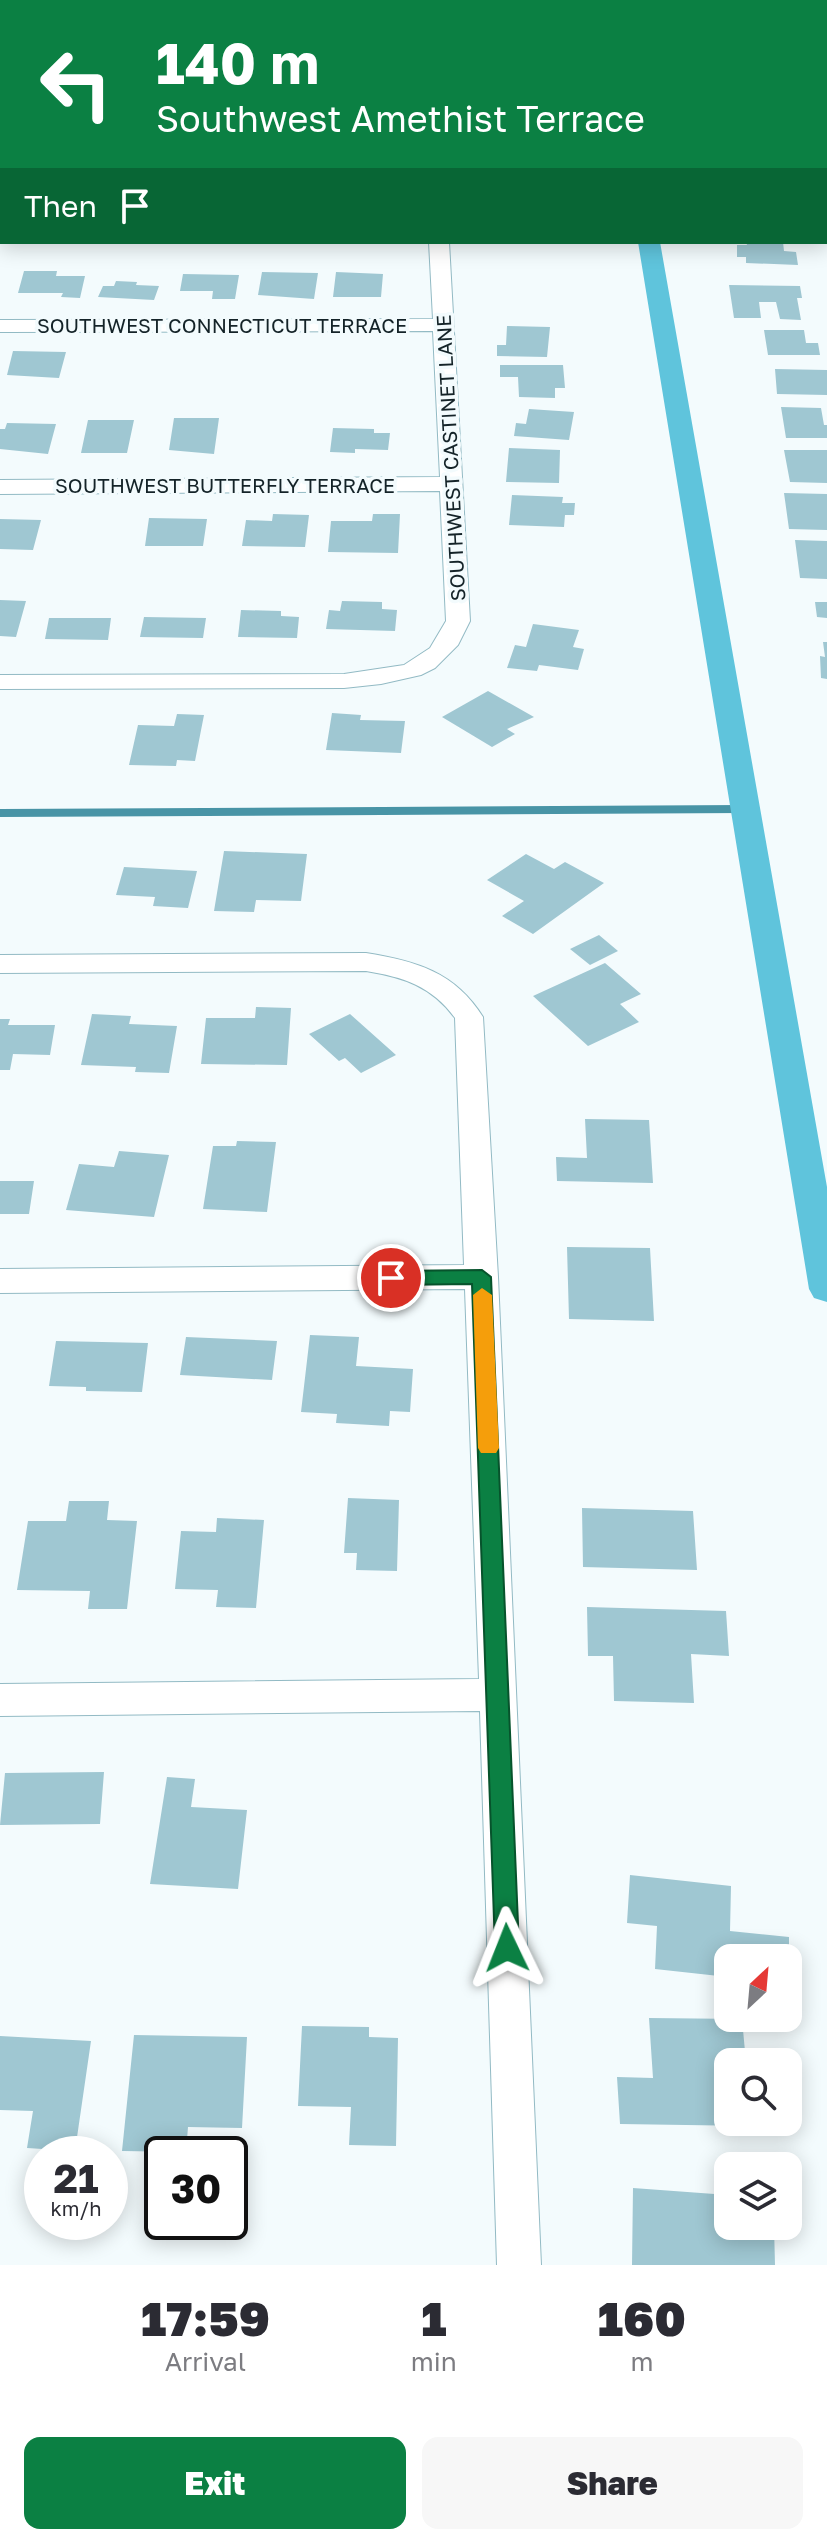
<!DOCTYPE html>
<style>
body{margin:0;font-family:"Golos Text",sans-serif;background:#f7f7f7;color:#2b2b33;height:100vh;display:flex;flex-direction:column;font-size:30px;white-space:nowrap}
*{box-sizing:border-box;margin:0}
p{font-size:26px;color:#7c7c81}
.icon{flex:none;width:44px;height:44px;fill:none;stroke:currentColor;stroke-width:2;stroke-linecap:round;stroke-linejoin:round}
.map{position:relative;height:2265px;overflow:hidden}
.panel{display:flex;flex-direction:column;background:#fff;flex:1}
.panel>*{flex:none}
.banner{position:absolute;left:0px;top:0px;width:828px;height:244px;box-shadow:0 4px 20px #0003;background:#0b8043;color:#fff;overflow:hidden}
.needle{width:52px;rotate:26deg}
.tools{position:absolute;left:714px;top:1944px;display:grid;gap:16px}
.tools a{display:grid;place-items:center;width:88px;height:88px;border-radius:16px;background:#fff;box-shadow:0 4px 20px #0003;font-size:40px}
.speed{position:absolute;left:24px;top:2136px;display:flex;gap:16px;font-size:40px;font-weight:700;text-align:center}
.speed>*{display:grid;place-content:center;width:104px;height:104px;border-radius:50%;background:#fff;box-shadow:0 4px 20px #0003;line-height:1}
.speed small{font-size:20px;font-weight:400}
.speed .limit{border:4px solid #111;border-radius:12px;background:#fff;color:#111}
.pin{position:absolute;display:grid;place-items:center;width:68px;height:68px;color:#fff;margin:-34px;border:4px solid #fff;border-radius:50%;box-shadow:0 2px 8px #0007}
.me{position:absolute;width:88px;margin:-44px;rotate:358deg;stroke-linejoin:round;filter:drop-shadow(0 0 6px #0008)}
.turn{display:flex;align-items:center;gap:28px;height:168px;padding:0 24px;font-size:36px}
.turn .icon{width:104px;height:104px;stroke-width:2.5}
.turn b{display:block;font-size:56px;line-height:68px}
.then{display:flex;align-items:center;height:76px;padding:0 24px;background:#0003;gap:16px;font-size:30px}
.eta{display:flex;justify-content:space-evenly;align-items:center;height:136px;text-align:center}
.eta b{font-size:48px;font-weight:800;line-height:56px}
.cta{display:flex;gap:16px;margin-top:auto;padding:16px 24px}
.cta a{flex:1;height:92px;border-radius:16px;background:#0b8043;color:#fff;font-size:32px;font-weight:800;line-height:92px;text-align:center}
.cta a+a{background:#f7f7f7;color:#2b2b33}
.map>svg:first-child{display:block}
.lines{fill:none;stroke-linecap:round;stroke-linejoin:round}
.stream{stroke:#4894a6;stroke-width:8}
.canal{fill:#5fc4dc;fill-rule:evenodd}
.building{fill:#9fc7d2}
.minor-casing{stroke:#92bac4;stroke-width:2}
.minor{fill:#fff;fill-rule:evenodd}
.route{fill:#0b8043;stroke:#07532c;stroke-width:2}
.slow{fill:#f59e0b}
.labels{text-anchor:middle;dominant-baseline:central;stroke-width:7;stroke-linejoin:round;paint-order:stroke}
.far-street-label{font-size:20px;fill:#142328;stroke:#f3fbfd}
</style>
<div class="map">
<svg width="827" height="2265" viewBox="0 0 827 2265">
<rect width="100%" height="100%" fill="#f3fbfd"/>
<g class="lines">
<path class="stream" d="M0,813L745,809"/>
<path class="canal" d="M599,0H617V2H599Z
M638,242H660L827,1187V1302L814,1298L809,1289Z"/>
</g>
<path class="building" d="M746,242H783L784,251L796,252L798,265L746,263V257H737V245H747Z
M24,271H57L56,276H85L80,298L61,297L63,293H18Z
M262,272L318,273L314,299L258,295Z
M336,272L383,274L381,297H333Z
M183,274L239,275L235,299H212L213,291H180Z
M116,281L137,282L136,285L159,286L154,300L98,297L103,286H114Z
M729,285L800,286L802,298H797L801,320L780,319L776,302H759L761,318H734Z
M507,326L550,327L547,357L497,356V345H506Z
M764,330H804L806,343H818L820,355H768Z
M13,351L66,352L59,378L7,375Z
M500,365H563L565,388H555V398L519,397L518,377H500Z
M775,369L827,370V395L777,394Z
M781,407L821,408L824,425H827V438H786Z
M529,409L574,412L569,440L514,436L516,423L526,424Z
M174,418H219L214,454L169,450Z
M88,420H134L127,453H81Z
M7,423L56,424L48,454L0,449V429H5Z
M333,428L374,429V433H390L388,450L355,449V453L330,452Z
M509,448L560,450L559,483L506,482Z
M784,450H827V483L790,482Z
M784,493L827,494V530L789,529Z
M512,495L563,497L562,503H575L574,515H565L564,527L509,525Z
M273,514L309,515L305,547L242,546L246,520L272,521Z
M373,514H400L398,553L328,552L331,521H372Z
M149,518L207,519L203,546H145Z
M0,519L41,520L33,550L0,549Z
M795,540L827,541V579L800,578Z
M0,600L26,601L16,637L0,636Z
M342,601L382,602V609L397,610L395,631L326,629L329,610L340,611Z
M815,602H827V618L817,617Z
M241,610L281,611V616L299,617L297,638L238,637Z
M144,617L206,618L203,638L140,637Z
M49,618H111L108,640L45,639Z
M533,624L579,630L573,647L584,649L578,670L539,665L537,671L507,668L515,645L526,647Z
M823,642H827V679L821,678L820,656L825,657Z
M488,691L534,717L507,729L515,734L492,747L442,717Z
M332,713L361,715L360,720L405,721L401,753L326,750Z
M177,714L204,715L195,761L177,760L176,766L129,765L138,725L174,726Z
M224,851L307,854L301,901L256,900L254,912L214,911Z
M526,854L554,869L565,862L604,883L533,934L502,916L524,901L487,880Z
M124,867L197,871L188,908L153,906L155,897L116,895Z
M599,935L618,951L590,965L570,949Z
M605,963L641,994L620,1004L639,1022L588,1046L533,996Z
M256,1007L291,1008L287,1065L201,1064L206,1018H255Z
M92,1014L131,1016L129,1024L177,1026L169,1073L135,1072L136,1067L81,1065Z
M350,1014L396,1055L361,1073L345,1058L339,1061L309,1034Z
M0,1019H10L8,1025H55L50,1055L13,1054L10,1070H0Z
M585,1119L649,1120L653,1183L557,1181L556,1157L587,1158Z
M237,1141L276,1142L267,1212L203,1209L213,1146H236Z
M119,1151L169,1155L154,1217L66,1210L79,1164L114,1167Z
M0,1181H34L29,1214H0Z
M567,1247L650,1248L654,1321L569,1319Z
M310,1335L359,1337L356,1366L413,1369L410,1412L390,1411L389,1426L336,1423L337,1414L301,1412Z
M186,1337L277,1341L272,1380L180,1375Z
M56,1341L148,1343L142,1392L86,1391V1387L49,1386Z
M348,1498L399,1500L397,1571L356,1570L357,1553H344Z
M69,1501H109L107,1520L137,1521L127,1609H88L90,1591L17,1590L28,1521H66Z
M582,1508L693,1511L697,1570L583,1567Z
M217,1518L264,1520L256,1608L216,1607L218,1590L175,1589L181,1531L216,1532Z
M587,1607L726,1611L729,1656L691,1654L694,1703L614,1701L613,1656H588Z
M104,1772L100,1824L0,1825L5,1773Z
M167,1777L195,1779L191,1807L247,1810L238,1889L150,1884Z
M630,1875L731,1886L730,1931L789,1937V1958H728V1977L655,1969L657,1926L627,1923Z
M649,2018L742,2019L746,2062H728V2122H752V2126L620,2124L617,2077L653,2078Z
M302,2026L369,2027V2037L398,2038L396,2146L349,2145L351,2107L298,2106Z
M134,2035L247,2037L242,2128L188,2127L186,2152L122,2151Z
M0,2036L91,2041L75,2151L27,2148L33,2111L0,2110Z
M633,2188L728,2195V2226H774L775,2265H632Z"/>
<g class="lines">
<g class="minor-casing">
<path id="minor" d="M422,0H438L439,2H423Z
M826,8H827V18H826Z
M0,74H2V84H0Z
M826,176L827,177V191L826,190Z
M0,186H2V198H0Z
M429,242H449L470,621L458,645L435,668L421,675L381,684L344,688L0,689V675L344,674L404,665L430,648L446,621L440,491L0,494V480L440,477L433,331L0,332V320L433,319Z
M366,953C416,961 455,972 483,1017L498,1277L541,2265H497L480,1711L0,1716V1684L479,1679L465,1289L0,1293V1269L464,1265L455,1018C432,986 403,977 366,971L0,973V955Z"/>
</g>
<use href="#minor" class="minor"/>
</g>
<path class="route" d="M482,1270L491,1277L519,1948L516,1956L507,1960L499,1956L495,1948L472,1284L391,1285L382,1278L391,1271Z"/>
<path class="slow" d="M482,1288L492,1295L499,1448L496,1453H481L478,1448L473,1295Z"/>
<g class="labels">
<g class="far-street-label">
<text x="222" y="325">SOUTHWEST CONNECTICUT TERRACE</text>
<text transform="translate(450 458) rotate(-93)">SOUTHWEST CASTINET LANE</text>
<text x="225" y="485">SOUTHWEST BUTTERFLY TERRACE</text>
</g>
</g>
</svg>
<div class="tools">
<a><svg class="needle" viewBox="-14 -14 28 28"><path d="M0-13l5 13h-10z" fill="#e53935"/><path d="M0 13l5-13h-10z" fill="#7c7c81"/></svg></a>
<a><svg class="icon" aria-label="search" viewBox="0 0 24 24"><circle cx="10" cy="10" r="6"/><path d="M15 15l6 6"/></svg></a>
<a><svg class="icon" aria-label="layers" viewBox="0 0 24 24"><path d="M12 4l9 5-9 5-9-5zM3 14l9 5 9-5"/></svg></a>
</div>
<div class="speed"><div>21<small>km/h</small></div><div class="limit">30</div></div>
<div class="pin" style="left:391px;top:1278px;background:#d93025"><svg class="icon" aria-label="arrive" viewBox="0 0 24 24"><path d="M6 21V4h12l-3 4 3 4H6"/></svg></div>
<svg class="me" style="left:507px;top:1948px" viewBox="-20 -20 40 40"><path d="M0-17L14 15 0 8-14 15z" fill="#0b8043" stroke="#fff" stroke-width="4"/></svg>
<div class="banner">
<div class="turn"><svg class="icon" aria-label="left" viewBox="0 0 24 24"><path d="M17 20v-9H6M10 6l-5 5 5 5"/></svg><div><b>140 m</b>Southwest Amethist Terrace</div></div>
<div class="then">Then<svg class="icon" aria-label="arrive" viewBox="0 0 24 24"><path d="M6 21V4h12l-3 4 3 4H6"/></svg></div>
</div>
</div>
<section class="panel">
<div class="eta">
<div><b>17:59</b><p>Arrival</p></div>
<div><b>1</b><p>min</p></div>
<div><b>160</b><p>m</p></div>
</div>
<div class="cta"><a>Exit</a><a>Share</a></div>
</section>
